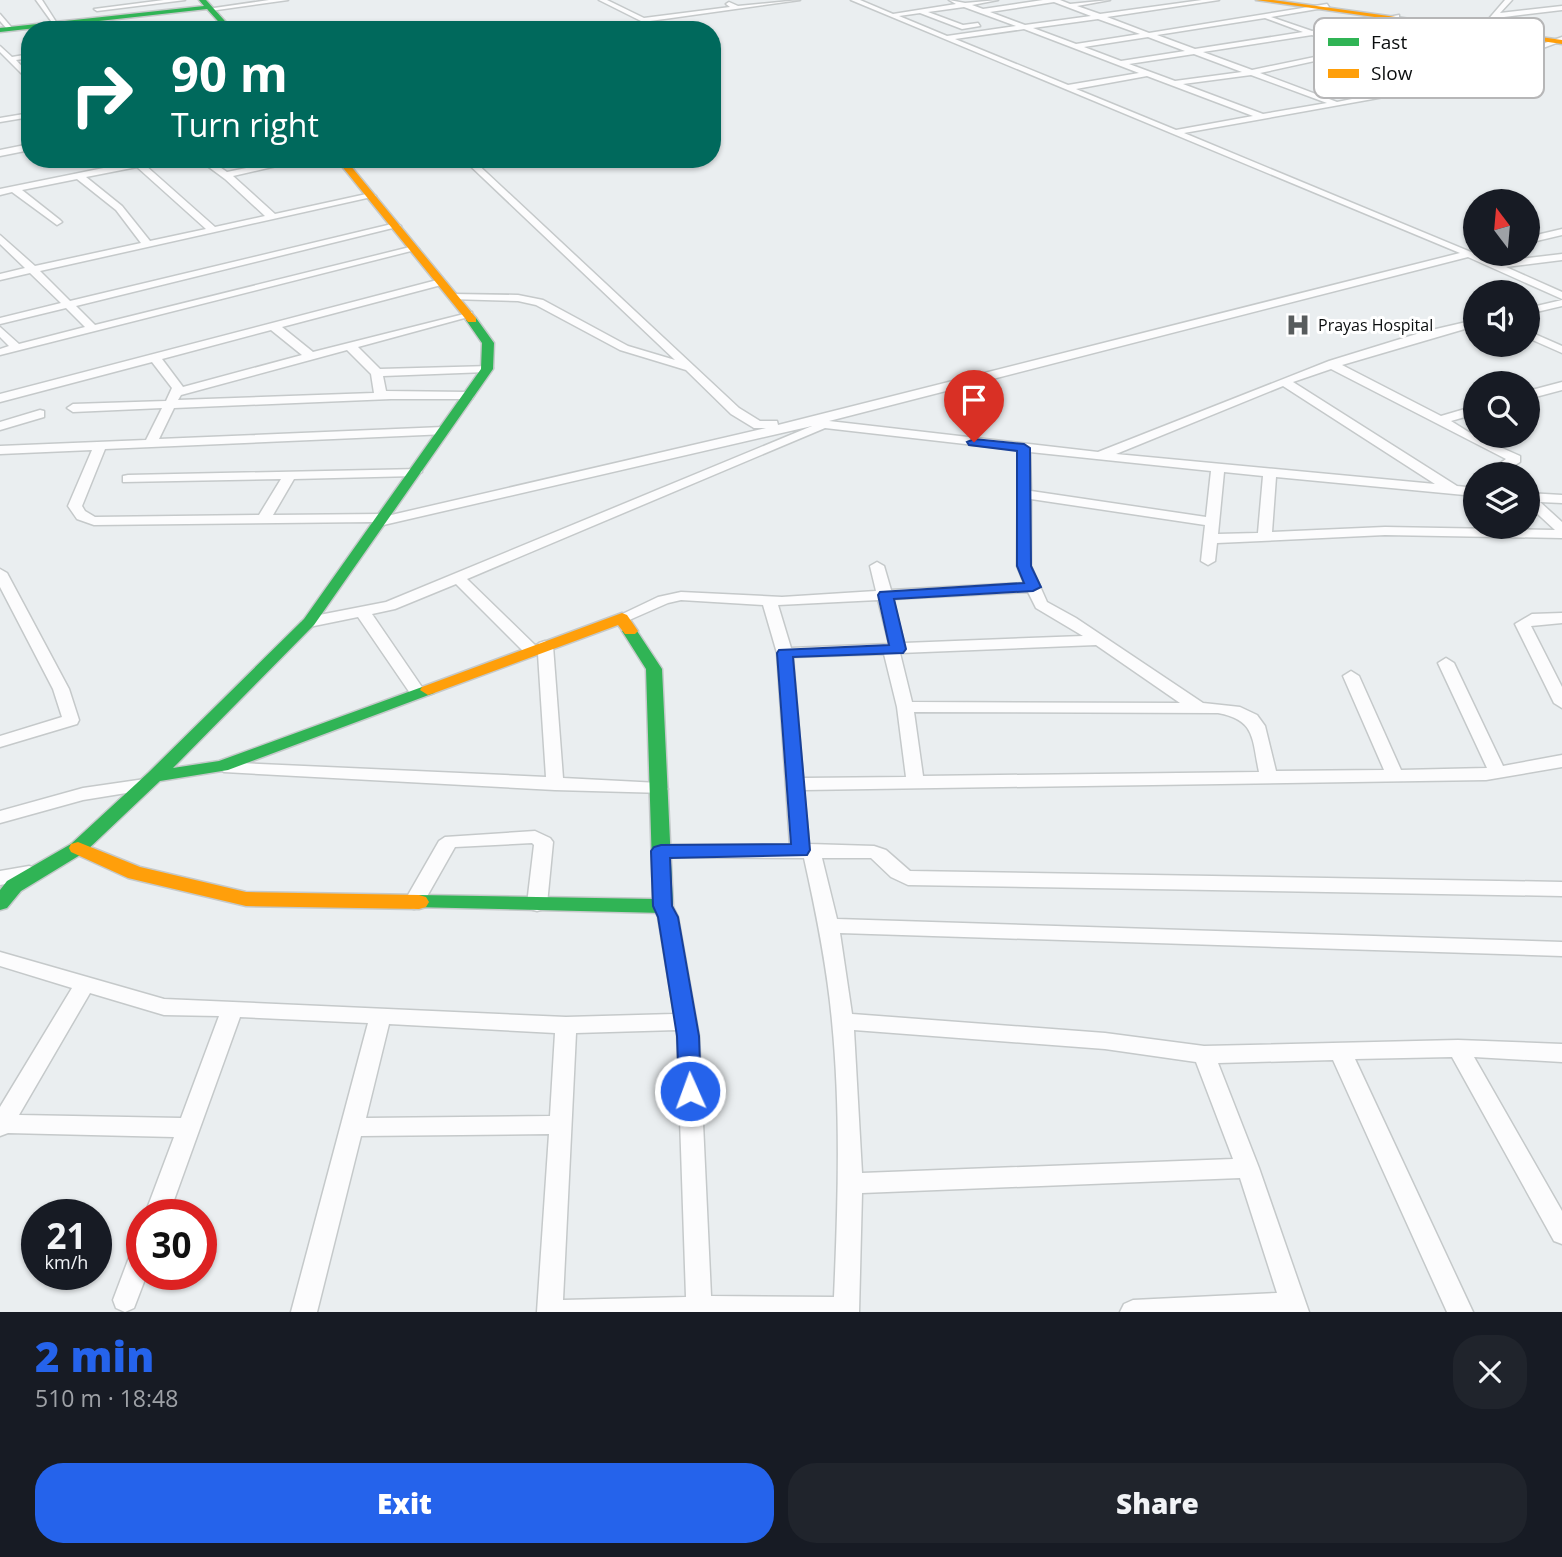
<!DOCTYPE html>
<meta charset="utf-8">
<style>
body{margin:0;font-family:"Open Sans",sans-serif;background:#20242c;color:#f1f3f6;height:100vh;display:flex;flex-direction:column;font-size:26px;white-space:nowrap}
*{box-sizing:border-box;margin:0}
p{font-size:23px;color:#9ea1a6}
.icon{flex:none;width:38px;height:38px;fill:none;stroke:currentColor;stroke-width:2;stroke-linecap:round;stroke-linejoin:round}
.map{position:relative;height:1312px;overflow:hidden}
.panel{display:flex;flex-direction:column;background:#171b24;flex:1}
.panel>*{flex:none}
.banner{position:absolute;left:21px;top:21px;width:700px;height:147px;border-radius:28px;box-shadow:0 2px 5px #0004;background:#00695c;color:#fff;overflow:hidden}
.needle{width:46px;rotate:344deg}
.buttons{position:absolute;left:1463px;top:189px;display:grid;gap:14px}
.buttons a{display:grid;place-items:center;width:77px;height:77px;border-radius:50%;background:#171b24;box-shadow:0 2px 5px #0004;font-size:35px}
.speed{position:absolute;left:21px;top:1199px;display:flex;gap:14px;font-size:35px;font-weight:700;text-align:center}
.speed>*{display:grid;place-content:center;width:91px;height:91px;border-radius:50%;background:#171b24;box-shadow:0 2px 5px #0004;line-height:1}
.speed small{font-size:18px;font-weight:400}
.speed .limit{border:10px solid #d22;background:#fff;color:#111}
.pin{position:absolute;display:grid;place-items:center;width:60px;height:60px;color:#fff;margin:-72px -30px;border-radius:50% 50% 50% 0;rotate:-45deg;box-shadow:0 0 7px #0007}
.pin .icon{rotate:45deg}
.me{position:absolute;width:77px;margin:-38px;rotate:358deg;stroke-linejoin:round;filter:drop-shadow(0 0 5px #0008)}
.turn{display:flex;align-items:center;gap:24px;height:147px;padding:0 35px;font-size:32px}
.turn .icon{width:91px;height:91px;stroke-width:2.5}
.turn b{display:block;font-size:49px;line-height:60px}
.round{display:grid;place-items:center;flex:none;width:74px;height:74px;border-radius:28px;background:#20242c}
.summary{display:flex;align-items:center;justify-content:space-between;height:119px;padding:0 35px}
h1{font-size:42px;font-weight:800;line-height:52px;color:#2563eb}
.action{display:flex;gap:14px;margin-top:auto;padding:14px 35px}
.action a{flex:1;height:80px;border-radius:28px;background:#2563eb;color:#fff;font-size:28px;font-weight:800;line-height:80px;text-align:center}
.action a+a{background:#20242c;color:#f1f3f6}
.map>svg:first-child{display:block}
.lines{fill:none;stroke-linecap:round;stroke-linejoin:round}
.street-casing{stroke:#c5c9ca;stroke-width:3}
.fast-casing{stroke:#c5c9ca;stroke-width:3}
.slow-casing{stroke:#c5c9ca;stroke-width:3}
.street{fill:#fcfcfd;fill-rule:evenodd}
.fast{fill:#30b455;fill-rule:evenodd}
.slow{fill:#ff9f0a;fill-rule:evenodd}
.route{fill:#2563eb;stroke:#184099;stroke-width:2}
.labels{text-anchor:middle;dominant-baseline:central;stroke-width:6;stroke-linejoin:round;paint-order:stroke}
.far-poi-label{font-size:16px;fill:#0a0d0e;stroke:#fff;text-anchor:start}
.key{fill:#fff;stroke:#b6b6b7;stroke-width:2}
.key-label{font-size:19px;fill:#0a0d0e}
</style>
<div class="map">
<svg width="1562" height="1312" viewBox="0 0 1562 1312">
<rect width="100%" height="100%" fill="#eaeef0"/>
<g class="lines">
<g class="street-casing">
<path id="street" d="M36,0H42L58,25H54Z
M164,0H185L97,11L94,9Z
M269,0H288L210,11L207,9Z
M599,0H607L644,18L730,7L726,4L729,2L738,6L800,0L643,22Z
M851,0H860L893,14L956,4L949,0L965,3L998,0L972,5L983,9L1043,0H1060L1070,4L1110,0L1077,6L1100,14L1202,0H1219L1107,17L1149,33L1327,4L1329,7L1271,17L1312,31L1399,15V17L1375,25L1321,34L1361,47L1463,26L1466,28L1260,73L1337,102L1387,92L1361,82V78L1444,59L1478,67L1562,37V41L1481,71L1395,95L1184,133L1495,262L1562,254V260L1506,267L1562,292V299L1468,257L829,421L1098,452L1329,361L1423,332L1475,320V326L1342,365L1441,416L1475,406V414L1451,421L1475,436L1520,456V462L1500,474H1485L1506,459L1331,369L1293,382L1457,486L1475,488V496L1276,477L1272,532L1385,527L1555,530L1528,505V493L1562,495V503L1540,502L1562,522V538L1385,535L1217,543L1215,561L1208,565L1201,561L1205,525L1031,499V566L1047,602L1076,618L1203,703L1240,707L1257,715L1265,726L1276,771L1384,770L1343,676L1351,671L1359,676L1401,770L1487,768L1438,663L1446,658L1454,663L1503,766L1562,755V767L1486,780L804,790L809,844L874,846L886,850L910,871L1562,882V896L908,885L891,877L871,858H822L837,919L1562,942V956L840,933L852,1014L1105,1033L1204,1046L1458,1040L1562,1044V1062L1474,1057L1562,1211V1244L1554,1241L1452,1057L1355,1059L1473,1312H1447L1333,1060L1218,1063L1259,1168L1309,1312H1120L1124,1304L1133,1300L1277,1293L1240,1178L862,1193L859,1312H537L549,1134L361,1136L317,1312H291L368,1023L240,1017L169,1214H145L174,1137L8,1133L0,1136V1107L72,988L0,966V952L164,999L566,1017L674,1014L658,917L653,906L656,901L663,899L670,901L678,917L699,1036L711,1296L834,1297C838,1205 841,1112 832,1021C827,966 816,912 804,858L661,857L654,856L652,851L654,846L661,845H790L777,653L763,605L681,600L668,603L627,621L622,623L614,618L658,597L681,592L782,597L876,591L870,566L877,562L884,566L891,590L1024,583L1017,566L1018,450L825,428L467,579L537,647L539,643L545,641L553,646L563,778L659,783L665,785L668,789L665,793L555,790L224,772L215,766L218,762L546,777L538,654H526L456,584L395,609L372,614L426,693L418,698L412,696L358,617L309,627L301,622L309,617L386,602L812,426L379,526L372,522L94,525L77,519L68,506L92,450L0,454V446L146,440L162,408L73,412L67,408L73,404L166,401L172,388L152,362L0,402V394L441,279L446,282L445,284L282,327L313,352L472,312V316L358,347L380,369L491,366L493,368L487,372L383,376L386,391L468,392L474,396L472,399H391L174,408L159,439L443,427L449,431L447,434L105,449L82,506L85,511L95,517L259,515L281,479L123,482V476L128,475L420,469L422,472L415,476L294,479L273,515L382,514L387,516L766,428H754L731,414L686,370L620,350L536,305L518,301L450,299L449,297L454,294L518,295L543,300L628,346L675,360L463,159H472L739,408L760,421H777L778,425L1460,253ZM1054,2L1091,16L1025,25L990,12ZM964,7L1016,26L947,36L899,16L920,13L962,29L980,26L978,23L963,25L928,12ZM1265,18L1303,32L1195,49L1157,35ZM1098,19L1140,34L1076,44L1033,28ZM1024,29L1139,73L1068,85L955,39ZM1312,35L1353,49L1252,70L1203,52ZM1148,37L1185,51L1121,61L1084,47ZM1194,54L1242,72L1175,81L1129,64ZM1444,63L1470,69L1396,90L1372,80ZM1251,75L1327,103L1263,114L1183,84ZM1147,76L1253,116L1176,130L1076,89ZM271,330L302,355L183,387L162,359ZM347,350L371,374L374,393L178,400L181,395ZM1283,386L1435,484L1116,454ZM1030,452L1211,471L1206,517L1031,491ZM1224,472L1263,476L1258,533L1218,534ZM1028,592L1036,608L1083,636L904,643L893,599ZM878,600L889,644L791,648L778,605ZM1096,645L1180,703L912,702L900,653ZM884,654L897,707L906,777L803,778L793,657ZM914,712L1218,713C1256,720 1252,739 1259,772L923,776ZM90,993L164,1015L219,1016L181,1118L19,1115ZM389,1024L555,1033L550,1116L366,1118ZM677,1030L686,1297L563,1300L576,1033ZM854,1030L1105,1049L1196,1062L1233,1159L862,1173Z
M1505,0H1512L1500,13L1562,6V10L1496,18L1484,29H1480Z
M0,14L12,28V30H8L0,21Z
M0,46L12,57L30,54V58L16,60L30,75V82L0,52Z
M30,113V117L0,122V118Z
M30,144V150L0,156V150Z
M148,159H166L145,165L215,227L265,216L225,179L198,159H208L227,172L289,159H307L233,176L275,214L371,193L376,196L40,271L70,301L396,223L401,226L76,306L95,325L414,246L419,249L0,355V349L9,346L0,337V327L19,344L85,327L66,308L0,324V318L61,303L30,273L0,280V274L25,268L0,244V235L35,266L141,243L116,210L77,179L22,190L60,220L62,222L57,225L12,192L0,195V189ZM137,167L206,229L150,241L122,206L86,177Z
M1562,229V235L1528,243V237Z
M1562,300V306L1528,314V308Z
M1528,331L1562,346V353L1528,338Z
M1562,382V390L1528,399V391Z
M40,410L44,411V417L0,430V422Z
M0,569L7,573L69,689L79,720L77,724L0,747V736L62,717L53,689L0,587Z
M1562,613V623L1531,626L1562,687V708L1554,703L1515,624L1532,614Z
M145,779L151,781L154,785L151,789L83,800L0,823V811L83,788Z
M535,831L550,838L553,842L547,904L544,909L537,911L530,909L527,904L534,845L532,843L455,847L421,907L414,909L407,907L404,902L439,841L445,837Z
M29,866L36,868L38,873L36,878L0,885V871Z
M142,1244V1274H147L134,1308L125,1312L116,1308L113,1300L133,1247Z"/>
</g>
<g class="fast-casing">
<path id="fast" d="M199,0H206L233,30H226L207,9L0,32V28L204,6Z
M472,317L476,318L494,343L493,369L314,625L173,768L219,761L422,687H434L436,690L434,693L228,770L160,781L85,852L21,891L7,908L0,910V890L7,881L71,844L149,772L304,619L481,369L482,343L466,320Z
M630,626L635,628L662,669L673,906L670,911L663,913L412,907L409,902L412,897L419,895L653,899L646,669L622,631Z"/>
</g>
<g class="slow-casing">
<path id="slow" d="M1256,0H1273L1562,40V44Z
M336,159H345L476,318V322H468Z
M622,613L627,615L638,631L635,634H625L618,625L434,693L428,695L420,690L422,687Z
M78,842L140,867L246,892L419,895L426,897L429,902L426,907L419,909L246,906L128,878L71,852L69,848L71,844Z"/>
</g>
<use href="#street" class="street"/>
<use href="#fast" class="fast"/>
<use href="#slow" class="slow"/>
</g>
<path class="route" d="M974,439L1024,444L1030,448L1031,566L1041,587L1033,591L894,599L906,649L903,653L793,657L810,850L807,855L670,858L672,906L678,917L699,1036L701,1091L698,1097L690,1100L683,1097L679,1091L677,1036L658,917L653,906L651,851L654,847L661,845L791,844L777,653L779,650L889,645L878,595L880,592L1024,583L1017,566V451L969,445L967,442Z"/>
<defs>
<g id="hospital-bare" transform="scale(1.89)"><path d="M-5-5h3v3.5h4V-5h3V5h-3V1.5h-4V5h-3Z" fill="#585c5d" stroke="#fff" stroke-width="2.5" paint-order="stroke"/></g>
</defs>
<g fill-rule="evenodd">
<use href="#hospital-bare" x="1298" y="325"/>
</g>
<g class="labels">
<g class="far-poi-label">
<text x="1318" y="325">Prayas Hospital</text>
</g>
</g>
<rect x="1314" y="18" width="230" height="80" rx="10" class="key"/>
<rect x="1328" y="38" width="31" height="8" fill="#30b455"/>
<rect x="1328" y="69" width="31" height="9" fill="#ff9f0a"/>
<g class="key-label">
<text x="1371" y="49">Fast</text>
<text x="1371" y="80">Slow</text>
</g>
</svg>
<div class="buttons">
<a><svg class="needle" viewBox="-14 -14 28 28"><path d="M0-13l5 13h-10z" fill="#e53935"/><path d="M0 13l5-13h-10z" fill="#9ea1a6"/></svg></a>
<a><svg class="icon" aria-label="sound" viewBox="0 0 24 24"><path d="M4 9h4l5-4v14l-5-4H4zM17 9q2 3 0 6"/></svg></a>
<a><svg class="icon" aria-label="search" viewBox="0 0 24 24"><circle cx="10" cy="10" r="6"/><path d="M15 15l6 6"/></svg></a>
<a><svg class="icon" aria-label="layers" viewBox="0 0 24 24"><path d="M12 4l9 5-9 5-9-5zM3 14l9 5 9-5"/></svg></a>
</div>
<div class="speed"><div>21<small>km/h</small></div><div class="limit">30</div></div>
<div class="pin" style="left:974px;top:442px;background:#d93025"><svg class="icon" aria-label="arrive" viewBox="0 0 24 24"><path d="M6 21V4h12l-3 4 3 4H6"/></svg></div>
<svg class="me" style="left:690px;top:1091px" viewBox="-20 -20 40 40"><circle r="17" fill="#2563eb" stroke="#fff" stroke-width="3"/><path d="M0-11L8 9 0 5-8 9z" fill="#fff"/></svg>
<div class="banner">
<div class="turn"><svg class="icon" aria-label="right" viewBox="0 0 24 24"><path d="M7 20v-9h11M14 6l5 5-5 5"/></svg><div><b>90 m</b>Turn right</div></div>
</div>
</div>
<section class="panel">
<div class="summary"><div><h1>2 min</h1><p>510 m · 18:48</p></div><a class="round"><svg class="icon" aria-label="close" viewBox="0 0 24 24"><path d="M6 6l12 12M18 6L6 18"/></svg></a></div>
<div class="action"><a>Exit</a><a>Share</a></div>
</section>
